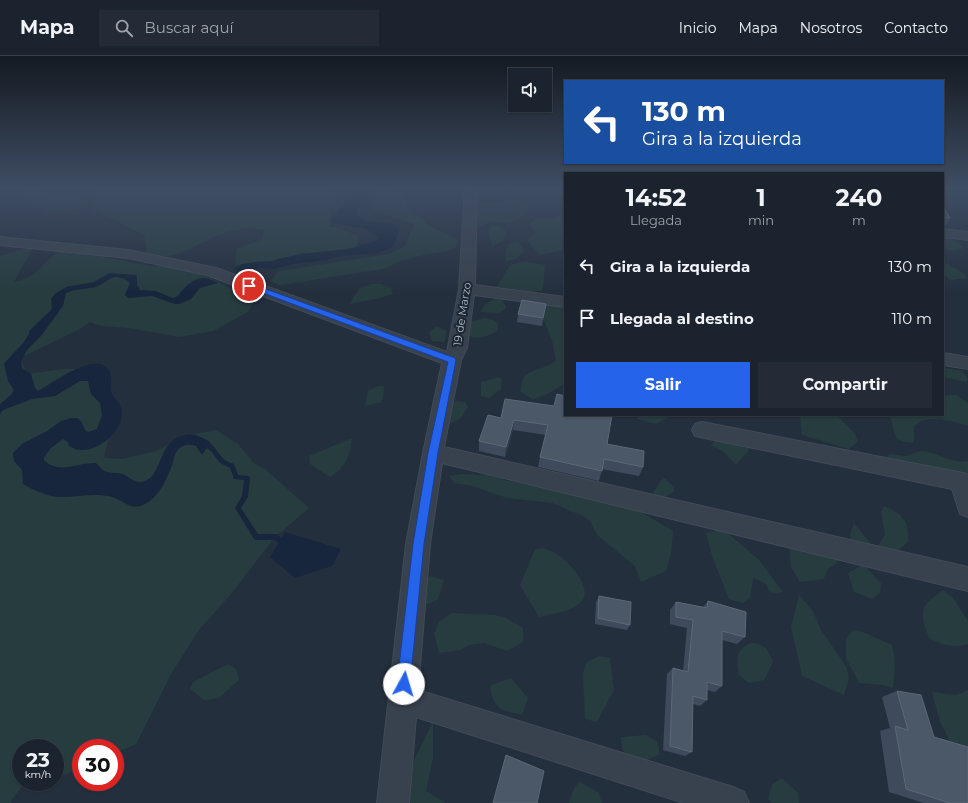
<!DOCTYPE html>
<html lang="es">
<meta charset="utf-8">
<style>
body{margin:0;font-family:Montserrat,sans-serif;background:#242b36;color:#f1f3f6;height:100vh;display:flex;flex-direction:column;font-size:15px;white-space:nowrap}
*{box-sizing:border-box;margin:0}
p{font-size:13px;color:#a0a4aa}
.icon{flex:none;width:22px;height:22px;fill:none;stroke:currentColor;stroke-width:2;stroke-linecap:round;stroke-linejoin:round}
.map{position:relative;flex:1;overflow:hidden}
.side{position:absolute;left:564px;top:116px;width:380px;height:244px;display:flex;flex-direction:column;background:#1b232e;border-radius:0px;box-shadow:0 1px 3px #0004,0 0 0 1px #39404a}
.side>*{flex:none}
.top-card{position:absolute;left:564px;top:24px;width:380px;height:84px;border-radius:0px;box-shadow:0 1px 3px #0004,0 0 0 1px #39404a;background:#1a4fa0;color:#fff;overflow:hidden}
.controls{position:absolute;left:508px;top:12px;display:grid;gap:8px}
.controls a{display:grid;place-items:center;width:44px;height:44px;border-radius:0px;background:#1b232e;box-shadow:0 1px 3px #0004,0 0 0 1px #39404a;font-size:20px}
.speed{position:absolute;left:12px;top:683px;display:flex;gap:8px;font-size:20px;font-weight:700;text-align:center}
.speed>*{display:grid;place-content:center;width:52px;height:52px;border-radius:50%;background:#1b232e;box-shadow:0 1px 3px #0004,0 0 0 1px #39404a;line-height:1}
.speed small{font-size:10px;font-weight:400}
.speed .limit{border:6px solid #d22;background:#fff;color:#111}
.pin{position:absolute;display:grid;place-items:center;width:34px;height:34px;color:#fff;margin:-17px;border:2px solid #fff;border-radius:50%;box-shadow:0 1px 4px #0007}
.me{position:absolute;width:44px;margin:-22px;rotate:6deg;stroke-linejoin:round;filter:drop-shadow(0 0 3px #0008)}
.turn{display:flex;align-items:center;gap:14px;height:84px;padding:0 12px;font-size:18px}
.turn .icon{width:52px;height:52px;stroke-width:2.5}
.turn b{display:block;font-size:28px;line-height:34px}
.eta{display:flex;justify-content:space-evenly;align-items:center;height:68px;text-align:center}
.eta b{font-size:24px;font-weight:700;line-height:28px}
.action{display:flex;gap:8px;margin-top:auto;padding:8px 12px}
.action a{flex:1;height:46px;border-radius:0px;background:#2563eb;color:#fff;font-size:16px;font-weight:700;line-height:46px;text-align:center}
.action a+a{background:#242b36;color:#f1f3f6}
ul{padding:0;list-style:none}
li{display:flex;align-items:center;gap:12px;height:52px;padding:0 12px}
li div{flex:1}
li b{display:block;font-size:15px}
li em{font-style:normal}
header{display:flex;align-items:center;gap:24px;box-sizing:border-box;height:56px;padding:0 20px;background:#1b232e;border-bottom:1px solid #39404a}
header strong{font-size:19px}
nav{display:flex;gap:22px;margin-inline-start:auto;font-size:14px}
.search{width:280px;height:36px;background:#242b36;display:flex;align-items:center;gap:10px;box-sizing:border-box;padding:0 14px;border-radius:0px;color:#a0a4aa;font-size:15px}
.map>svg:first-child{display:block}
.green{fill:#263c3f}
.water{fill:#17263c}
.lines{fill:none;stroke-linecap:round;stroke-linejoin:round}
.stream{fill:#17263c;fill-rule:evenodd}
.minor-casing{stroke:#414a57;stroke-width:2}
.minor{fill:#38414e;fill-rule:evenodd}
.wall{fill:#3f4b5c}
.shaded-wall{fill:#2f3b4b}
.building{fill:#4b5868;stroke:#5c6777}
.route{fill:#2563eb;stroke:#184099}
.labels{text-anchor:middle;dominant-baseline:central;stroke-width:4;stroke-linejoin:round;paint-order:stroke}
.street-label{font-size:11px;fill:#b4bcc9;stroke:#1d2633}
</style>
<header>
<strong>Mapa</strong>
<div class="search"><svg class="icon" aria-label="search" viewBox="0 0 24 24"><circle cx="10" cy="10" r="6"/><path d="M15 15l6 6"/></svg>Buscar aquí</div>
<nav><a>Inicio</a><a>Mapa</a><a>Nosotros</a><a>Contacto</a></nav>
</header>
<div class="map">
<svg width="968" height="747" viewBox="0 0 968 747">
<rect width="100%" height="100%" fill="#242f3e"/>
<path class="green" d="M22,131H38L46,140C59,141 76,135 85,145V150C67,157 57,160 40,151C31,146 23,143 14,138Z
M92,131H332L336,139L331,149L329,171L339,172L358,180L357,190L353,192C333,195 314,197 294,201C276,205 254,213 235,209L237,193L262,183L264,174C246,170 225,175 208,184C193,191 179,200 162,201C157,201 151,199 147,198L144,179L91,152L99,142L90,138Z
M371,131H388L403,140L408,153L422,162L428,169L459,184L456,191L448,195L428,198L400,205L384,213L280,229L270,225L279,215L389,198L405,190L414,168L371,154L370,151L375,145L377,137Z
M476,131H565V141L548,137L524,140L492,139L481,140L476,134Z
M513,143L526,148L528,154L518,163L510,167L492,165L481,170L474,169L479,154V148C490,143 501,148 513,143Z
M565,158V193L546,198H538L528,184L535,177L529,168L537,162L551,163Z
M494,169L503,172L507,177C504,184 500,187 493,190L489,180V172Z
M943,180L961,188L964,192L951,195L943,191Z
M518,185L524,195L516,203L506,205L505,197L509,188Z
M34,190L14,226C20,224 29,222 34,218C49,206 48,198 69,194L150,210L183,209L234,234L258,239L248,256L213,275L179,281L129,272L101,270L90,266L78,274L20,302L28,318L62,313H74L113,343L110,377L104,402L122,403L156,395L185,380L216,374L238,388L254,407L265,413L309,452L274,482L232,537L199,574L171,618L136,688L115,697V692H81V711L64,719L55,714V692H21V726H25L10,747H0V200Z
M525,205L545,209L543,234L526,237L496,232L510,209Z
M946,207L962,216L968,222L951,224L943,219V209Z
M372,228H381L391,232L393,238L376,243L349,248L360,232Z
M495,243L502,244L506,250L505,253L498,257L481,256L485,248Z
M565,246V328L545,339L533,344L520,335C521,331 522,326 523,322C528,313 548,313 556,304L552,285L537,247Z
M484,262L493,264L498,268V275C487,280 478,285 467,279V267Z
M436,270L447,275L444,286L432,285L429,277Z
M943,312L963,315L968,323L966,326L943,321Z
M500,321L502,323L501,333L489,342L481,340V326Z
M378,330H384L383,343L381,346L365,350L368,335Z
M956,339L968,347V370C953,365 927,357 914,370V387C890,385 897,379 890,361L887,359H943V340Z
M456,345L465,346L468,351L461,362L447,369L440,360Z
M638,359H673L656,368L638,363Z
M800,359H836L854,377L858,385L849,393L802,379Z
M352,382C350,400 345,412 330,421L310,408L309,400Z
M717,383L746,386L749,394L736,409L724,396L711,389Z
M920,395C936,395 952,409 968,405V424L900,415L888,400L890,398L906,400Z
M461,418L491,419L504,424L596,442H610L641,456L673,475L671,498L666,515L641,526L635,510L597,479L590,465L583,460L552,447L507,442L473,430L454,427L449,420Z
M663,421L674,431V436L662,442H650Z
M884,450C902,457 910,466 908,486L891,501L877,492L885,478L881,455Z
M854,467L870,487L864,494L852,488L850,478Z
M722,472L759,504L783,536L774,537L769,535L766,528L753,522L750,542L743,547L729,543L712,500L706,477Z
M789,485L843,494L836,508L828,513L824,523L800,526L791,511Z
M544,492C548,494 554,496 558,499C569,506 593,531 582,545C572,556 552,558 539,561L520,529L535,493Z
M863,509L881,527L880,537L872,543L854,536L848,517Z
M431,520L444,524L438,543L429,548L419,545L417,526Z
M943,534L953,542L968,565V588C955,593 940,588 929,582C919,554 919,552 943,534Z
M799,539L813,555L821,574L847,612L849,623L844,639L802,620L791,571Z
M451,557L495,559L506,562L523,572V586L507,595L484,587L469,589L461,594L439,597L434,578L439,566Z
M853,574L863,576L892,589C896,604 895,617 893,632L882,629L859,627L846,602V582Z
M751,587C764,587 769,594 773,606L764,624L749,627L739,619C737,604 734,594 751,587Z
M599,600L610,602L614,634L597,666L585,663L583,616L587,606Z
M228,608L236,613L239,624L219,642L204,644L190,633L193,626Z
M511,622L528,642L522,659C515,657 506,656 500,652C494,648 489,636 491,629Z
M968,634V747L947,679L940,666L932,636L956,639Z
M433,665V702L426,735L446,747H394Z
M646,679L657,685L660,698L633,711L622,693L621,681Z
M782,722L798,737L799,747H772L768,743L772,729Z
M579,725L599,737L602,747H569L573,735Z"/>
<path class="water" d="M340,131H364L369,134C365,143 357,147 356,159L364,164L394,168L399,174L396,185L391,192L377,197L339,200L327,204L293,208L274,213L259,212L244,215L233,213L242,208L256,206L272,205L278,203L300,198L349,193L376,185L378,181L366,173L332,167L331,163L332,160L352,141L351,136Z
M109,217L136,219L137,220V229L140,234L155,235L173,242L178,240C184,231 194,221 206,222C210,223 215,225 218,227L200,232L191,243L179,248H175L152,240L128,242L125,239L130,227C126,223 121,221 115,221C108,222 104,228 98,230C87,234 76,232 66,237L63,250L41,280L27,294L21,305L22,312L31,318L35,332L38,335C51,328 96,294 109,314C113,321 109,331 112,338C116,345 122,348 122,357C123,378 89,404 69,390L68,386L63,383L51,392L44,401V404C59,419 78,406 96,407C99,410 102,414 105,415C111,418 117,416 123,418C129,421 134,426 140,426C163,425 156,388 181,380C192,376 201,380 210,386L202,399L196,390C188,388 183,388 177,395C174,399 174,404 172,409C167,423 159,441 145,448C132,456 123,444 112,441C93,436 76,442 57,441C47,440 31,433 23,428L22,414L14,405L13,397L22,388L47,375L61,365L71,362H77L81,365L85,374L88,376L97,373L102,359L100,347L91,338L88,325H80L55,340L32,343L3,354L0,358V348L12,338L14,334L8,325L4,308C12,297 27,287 30,274L49,256L52,252L51,243L56,237L66,231L94,226Z
M285,476L341,493L332,510L295,522L270,501Z"/>
<g class="lines">
<path class="stream" d="M200,384C213,383 217,398 225,404C228,406 231,407 234,408L238,419L249,420L250,422L248,441L241,452L258,478H276C279,479 282,482 283,485L282,487L280,488L275,484H256L254,483L235,452L242,440L244,424L234,423L230,412L220,407L211,395L200,388L199,386Z"/>
<g class="minor-casing">
<path id="minor" d="M465,131H477L475,229L565,241V251L474,239L467,292L461,304L444,391L968,511V535L442,407L430,488L418,634L733,731L744,736L749,747H684L416,661L409,747H377L406,488L423,397L442,307L207,219L128,202L0,189V181L128,194L216,212L447,296L459,233Z
M943,173L968,176V184L943,181Z
M943,297L968,301V313L943,309Z
M702,366L968,418V461L960,458L952,433L695,380L692,374L695,368Z"/>
</g>
<use href="#minor" class="minor"/>
</g>
<path class="wall" d="M943,149L950,162L946,169H943Z
M546,248L545,256L542,270L517,266L518,258Z
M505,343L607,388L643,411L639,420L602,413L599,425L538,411L540,401L546,379L513,374L505,401L479,395V385L501,362Z
M599,540L630,569L627,574L595,568L596,546Z
M708,545L745,581L737,588L722,584V630L715,636L707,634V644L700,650L693,648L692,696L685,700L663,694L667,618L673,612L683,615L687,572L670,568V554L676,546L703,551Z
M897,635L934,681L968,747H924L889,736L880,675L890,672L882,641Z"/>
<path class="shaded-wall" d="M546,248L545,256L542,270L543,262Z
M514,364L513,374L505,401L506,391Z"/>
<path class="building" d="M943,149L950,162L943,161Z
M522,244L546,248L543,262L518,258Z
M557,338L565,340V359H612L607,388L644,395L643,411L604,403L602,415L540,401L548,369L514,364L506,391L479,385L488,359L501,362L505,343L554,350Z
M599,540L631,546L630,569L598,562Z
M708,545L746,556L745,581L722,575V630L707,626V644L693,640L692,696L670,690L673,612L688,616L693,564L676,561V546L707,552Z
M897,635L921,639L934,681L968,691V747H950L906,733L895,670L908,674Z
M506,699L544,715L537,747H493Z"/>
<linearGradient id="sky" x2="0" y2="1"><stop stop-color="#141a22"/><stop offset="0.56" stop-color="#3f4d63"/><stop offset="1" stop-color="#3f4d63" stop-opacity="0"/></linearGradient>
<rect width="968" height="236" fill="url(#sky)"/>
<path class="route" d="M247,228H252L455,302L456,304L438,397L424,488L410,628L408,632L404,634L399,632L397,628L413,488L428,397L448,306L247,231Z"/>
<g class="labels">
<g class="street-label">
<text transform="translate(462 258) rotate(-81)">19 de Marzo</text>
</g>
</g>
</svg>
<div class="controls">
<a><svg class="icon" aria-label="sound" viewBox="0 0 24 24"><path d="M4 9h4l5-4v14l-5-4H4zM17 9q2 3 0 6"/></svg></a>
</div>
<div class="speed"><div>23<small>km/h</small></div><div class="limit">30</div></div>
<div class="pin" style="left:249px;top:230px;background:#d93025"><svg class="icon" aria-label="arrive" viewBox="0 0 24 24"><path d="M6 21V4h12l-3 4 3 4H6"/></svg></div>
<svg class="me" style="left:404px;top:628px" viewBox="-20 -20 40 40"><circle r="19" fill="#fff"/><path d="M0-13L10 11 0 6-10 11z" fill="#2563eb"/></svg>
<div class="top-card">
<div class="turn"><svg class="icon" aria-label="left" viewBox="0 0 24 24"><path d="M17 20v-9H6M10 6l-5 5 5 5"/></svg><div><b>130 m</b>Gira a la izquierda</div></div>
</div>
<section class="side">
<div class="eta">
<div><b>14:52</b><p>Llegada</p></div>
<div><b>1</b><p>min</p></div>
<div><b>240</b><p>m</p></div>
</div>
<ul>
<li><svg class="icon" aria-label="left" viewBox="0 0 24 24"><path d="M17 20v-9H6M10 6l-5 5 5 5"/></svg><div><b>Gira a la izquierda</b></div><em>130 m</em></li>
<li><svg class="icon" aria-label="arrive" viewBox="0 0 24 24"><path d="M6 21V4h12l-3 4 3 4H6"/></svg><div><b>Llegada al destino</b></div><em>110 m</em></li>
</ul>
<div class="action"><a>Salir</a><a>Compartir</a></div>
</section>
</div>
